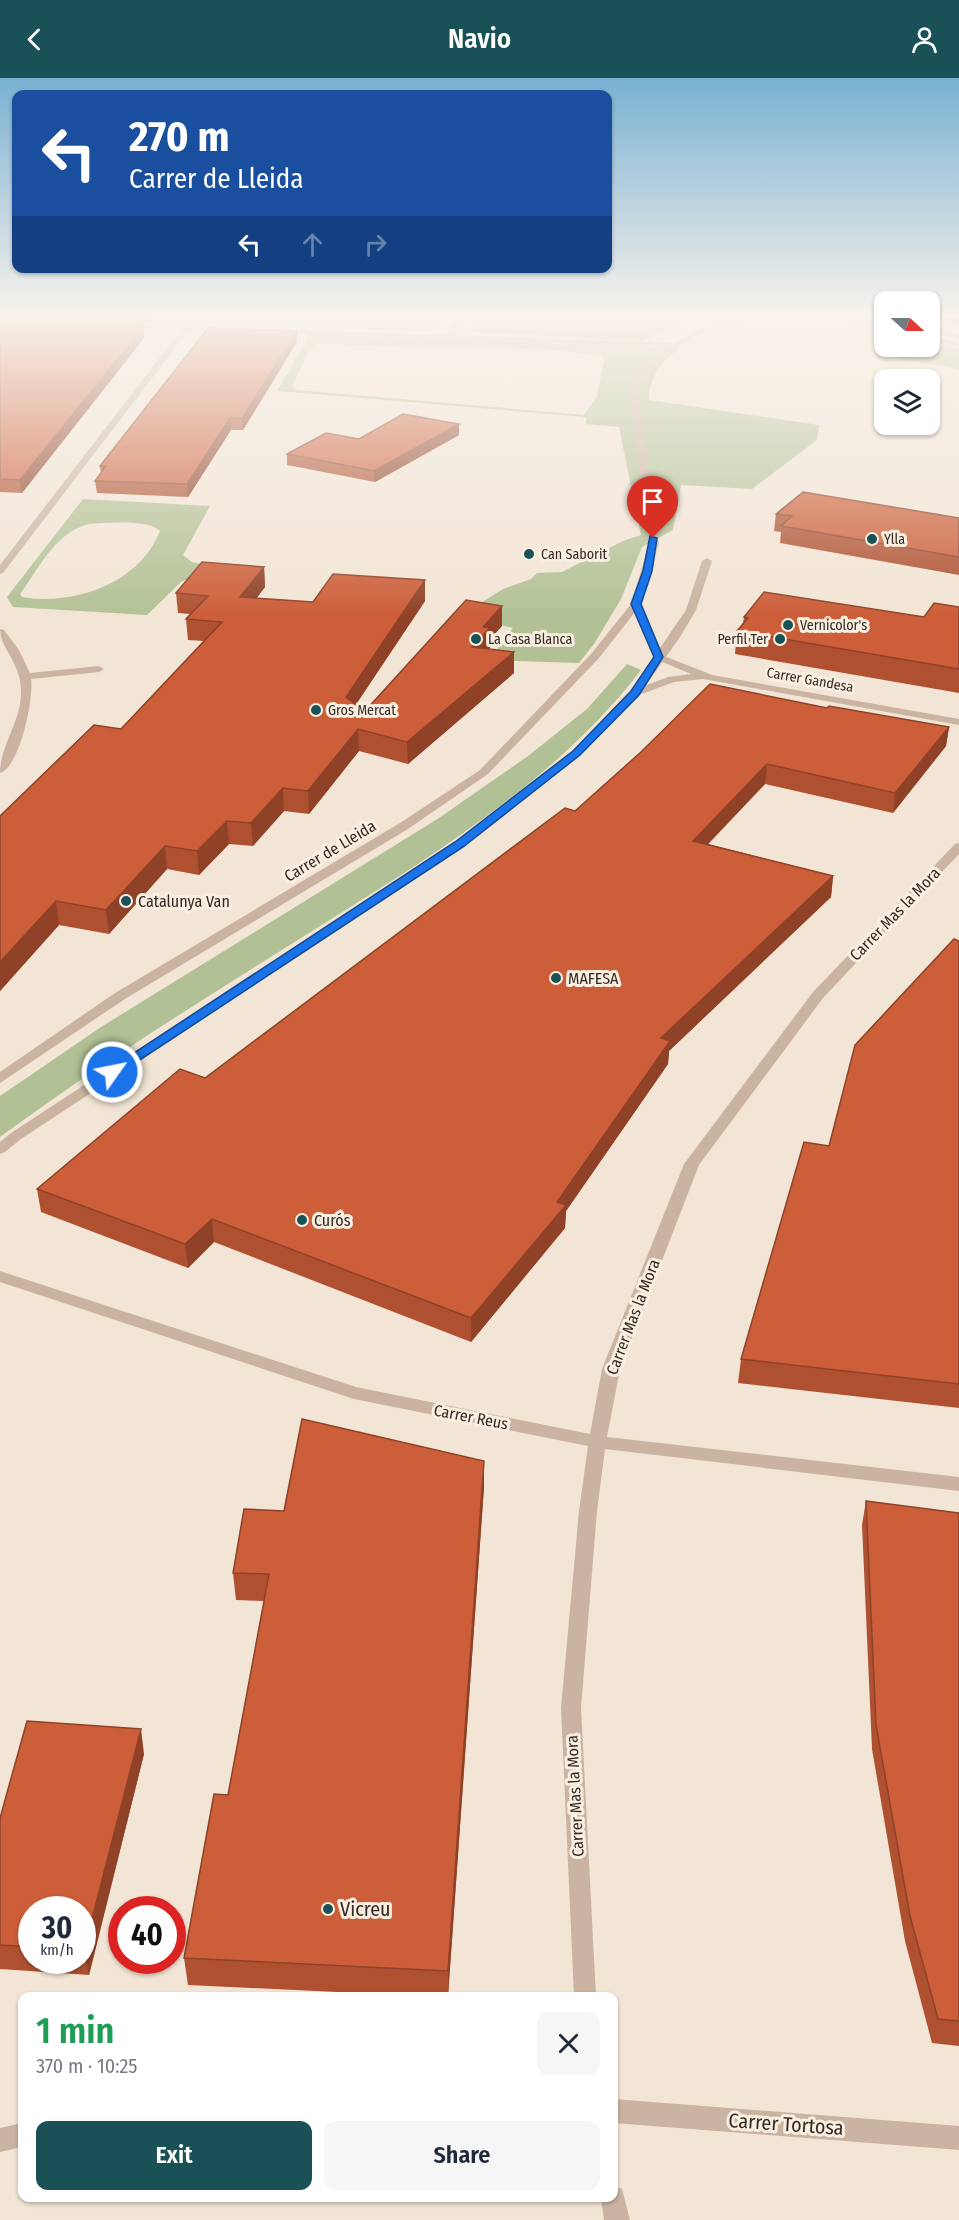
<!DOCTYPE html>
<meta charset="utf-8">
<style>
body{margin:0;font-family:"Fira Sans Condensed",sans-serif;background:#f6f6f7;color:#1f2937;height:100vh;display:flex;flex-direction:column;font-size:22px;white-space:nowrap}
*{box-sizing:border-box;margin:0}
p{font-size:20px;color:#747a83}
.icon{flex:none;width:33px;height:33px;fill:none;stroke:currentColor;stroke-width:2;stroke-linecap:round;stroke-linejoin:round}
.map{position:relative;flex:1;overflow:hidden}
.panel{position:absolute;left:18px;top:1914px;width:600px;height:210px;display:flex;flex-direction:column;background:#fff;border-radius:12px;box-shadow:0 2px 4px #0004}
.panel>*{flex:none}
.guide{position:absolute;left:12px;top:12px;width:600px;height:183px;border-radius:12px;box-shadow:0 2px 4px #0004;background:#1a4fa0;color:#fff;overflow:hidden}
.needle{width:39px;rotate:111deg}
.controls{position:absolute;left:874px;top:213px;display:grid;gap:12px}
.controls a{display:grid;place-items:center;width:66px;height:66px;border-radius:12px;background:#fff;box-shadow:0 2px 4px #0004;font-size:30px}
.speed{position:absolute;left:18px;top:1818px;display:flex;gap:12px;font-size:30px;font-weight:700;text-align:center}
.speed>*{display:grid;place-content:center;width:78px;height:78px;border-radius:50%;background:#fff;box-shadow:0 2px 4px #0004;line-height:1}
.speed small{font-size:15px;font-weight:400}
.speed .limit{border:9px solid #d22;background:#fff;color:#111}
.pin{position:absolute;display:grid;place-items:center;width:51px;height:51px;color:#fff;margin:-62px -26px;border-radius:50% 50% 50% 0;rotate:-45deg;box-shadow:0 0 6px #0007}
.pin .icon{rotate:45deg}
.me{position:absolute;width:66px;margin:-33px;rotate:57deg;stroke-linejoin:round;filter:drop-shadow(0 0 4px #0008)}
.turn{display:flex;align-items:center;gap:21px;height:126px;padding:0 18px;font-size:27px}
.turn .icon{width:78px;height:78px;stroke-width:2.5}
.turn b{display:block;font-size:42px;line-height:51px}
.lanes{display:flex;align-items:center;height:57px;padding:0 18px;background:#0003;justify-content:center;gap:30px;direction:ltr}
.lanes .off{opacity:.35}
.round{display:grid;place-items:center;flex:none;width:63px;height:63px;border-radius:12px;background:#f6f6f7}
.headline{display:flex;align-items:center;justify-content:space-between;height:102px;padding:0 18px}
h1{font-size:36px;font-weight:600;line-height:45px;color:#1e9e55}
.action{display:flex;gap:12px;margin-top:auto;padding:12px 18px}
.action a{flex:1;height:69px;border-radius:12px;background:#195156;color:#fff;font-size:24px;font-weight:600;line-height:69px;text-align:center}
.action a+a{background:#f6f6f7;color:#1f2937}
header{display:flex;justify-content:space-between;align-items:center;height:78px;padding:0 18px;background:#195156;color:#fff;font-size:27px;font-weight:600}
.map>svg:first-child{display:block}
.green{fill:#b2c195;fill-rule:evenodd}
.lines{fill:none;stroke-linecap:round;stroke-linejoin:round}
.service{fill:#cab4a1;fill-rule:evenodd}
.minor{fill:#cab4a1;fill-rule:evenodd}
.tertiary{fill:#cab4a1;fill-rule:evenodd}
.wall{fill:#af5131;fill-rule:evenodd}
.shaded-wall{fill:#8f4228}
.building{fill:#cc5e39;stroke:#8f4228;stroke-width:1.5}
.route{fill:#1a73e8;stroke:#114b97;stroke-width:1.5}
.poi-dot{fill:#195156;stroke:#f9efe1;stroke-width:2}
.labels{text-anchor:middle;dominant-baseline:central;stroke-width:6;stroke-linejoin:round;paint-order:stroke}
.far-poi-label{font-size:14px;fill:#342924;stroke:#f9efe1;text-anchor:start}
.far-street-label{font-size:14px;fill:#342924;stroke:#f9efe1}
.street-label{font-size:16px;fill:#342924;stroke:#f9efe1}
.poi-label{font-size:16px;fill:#342924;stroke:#f9efe1;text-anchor:start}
.near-poi-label{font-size:20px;fill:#342924;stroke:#f9efe1;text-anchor:start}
.near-street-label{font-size:20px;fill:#342924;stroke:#f9efe1}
</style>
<header><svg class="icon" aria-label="back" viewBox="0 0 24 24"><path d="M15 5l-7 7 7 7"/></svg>Navio<svg class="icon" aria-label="person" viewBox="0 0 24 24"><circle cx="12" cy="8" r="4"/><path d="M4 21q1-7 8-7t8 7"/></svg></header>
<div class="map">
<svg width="959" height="2142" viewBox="0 0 959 2142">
<rect width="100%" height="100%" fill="#f2e5d5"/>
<path class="green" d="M211,240H452L431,254L223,245Z
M498,240H691L643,263L469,254L474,247Z
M310,256L681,270C661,283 650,297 649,322L819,347L817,362L752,411L681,407L673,452L642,469L621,521L594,566L579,585L489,582L513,550L482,543L479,526L503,511L531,501L537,495L562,494L623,463L641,457L619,349L586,346V339L277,313ZM318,266L537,271L603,277L604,283L597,318L584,337L297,312L292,308L309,273Z
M930,264L959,271V291L899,281L888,274L887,269L930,268Z
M83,421L210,428L183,477L192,484L214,489L181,504L147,537L13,529L7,519ZM89,446C105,445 149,441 160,453C140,505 74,528 22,519L20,516L23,512C41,486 57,454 89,446Z
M627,586L641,592C557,702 433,777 317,850C210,917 102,984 0,1059V1018L101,949L439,740L528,678L587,631Z"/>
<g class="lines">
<path class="service" d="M885,241V245L869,247L865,245Z
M930,250L959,257V261L930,254Z"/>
<path class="minor" d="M465,240H474L458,249L455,257L672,265L676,267L672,269L276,255L272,253L276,251L447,257L452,246Z
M187,243H193L191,248L228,250L232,252L228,254L188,253L3,495L0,496V487L181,252L126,250L123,246L184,248Z
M0,551L4,552L19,572L30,595L99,588L104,591L99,594L31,601C34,620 20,689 0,695C0,668 21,643 21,615C22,585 0,571 0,551Z
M659,576L712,597L959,641V647L703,601L674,604L639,617H631V613L668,599L691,596L655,581V577Z
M959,765V776L823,920L699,1087L620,1291L607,1359L959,1399V1413L605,1371L597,1433L581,1630L596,1918H574L561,1630L579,1433L588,1368L354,1321L0,1204V1193L356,1309L590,1356L602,1291L684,1086L813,914L955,766Z
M614,2021L959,2048V2072L614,2045Z
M22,2045V2069L0,2074V2050Z
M614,2108L622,2111L630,2142H604L601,2120H614Z"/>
<path class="tertiary" d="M732,240H775C762,247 743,243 729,246C693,254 658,279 637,308L659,466L641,526L660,570L686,532L702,483L707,480L712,483L696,532L680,559L639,617L580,677L463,770L21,1061L5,1074L0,1076V1064L11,1055L455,764L572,673L631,613L654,579L635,534L599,580L488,696L408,751L125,921L0,1005V994L115,915L400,745L480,692L591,576L631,526L649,466L629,308C655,271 691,255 732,240Z
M816,240L859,241L885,247V251Z
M930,258L959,265V269L930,262Z"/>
</g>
<path class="wall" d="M0,240H156L152,245L144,244V260L22,415L0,414Z
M930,240H959V247Z
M297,253V264L243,352H231L188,419L97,415L95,403L101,395L100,388Z
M459,346V357L375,404L287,387V376L359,361Z
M776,436L959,440V497L780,465L781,454L774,453Z
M264,489L265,509L256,520L313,524L425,523L356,626L365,633L502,548L490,561L489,571L514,595L408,686L359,673L309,736L284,733L253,768L229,766L199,797L167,791L109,856L59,847L0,913V738L121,651L204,563L188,562L186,541L190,536L178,535L176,515Z
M959,529V615L735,576L737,553L743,545L744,539H924Z
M827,630L949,649L946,668L893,735L765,706L708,766L833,798L831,819L669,973L668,986L566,1133L565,1150L471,1264L214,1164L188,1190L41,1134L37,1111L205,1000L575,733Z
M959,863V1330L738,1305L741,1281L829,1068Z
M484,1383V1409L448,1918H421L188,1907L184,1880L228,1717L264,1523L236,1522L233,1495L284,1433Z
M866,1423L959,1435V1968L932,1965L905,1863L872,1671L862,1447Z
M144,1676L89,1897L0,1891V1740ZM32,1832H82V1882H32Z"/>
<path class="shaded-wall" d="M144,242V260L22,415L20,402Z
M297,253V264L243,352L242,340Z
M230,340L231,352L188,419L187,406Z
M459,346V357L375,404L374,393Z
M264,489L265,509L242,540L240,519Z
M425,502V523L347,640L346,619Z
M502,528V548L490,561V570L472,590V569L483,549Z
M514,574V595L408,686L407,664Z
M949,649L946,668L893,735L895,715Z
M358,651L359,673L309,736L308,713Z
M767,686L765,706L692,783L693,763Z
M283,710L284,733L253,768L251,745Z
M227,743L229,766L199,797L197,773Z
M165,768L167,791L109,856L106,832Z
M833,798L831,819L669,973L668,986L566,1133L565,1150L471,1264V1240L557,1124L661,960Z
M56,823L59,847L0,913V884Z
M212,1141L214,1164L188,1190L185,1166Z
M484,1383V1409L448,1918V1893Z
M141,1651L144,1676L89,1897L84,1872Z"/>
<path class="building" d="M0,240H70L144,242L138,249H143L20,402L0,401Z
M208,250L297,253L242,340H230L187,406L95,403L106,388H100Z
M403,336L459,346L374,393L287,376L326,355L359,361Z
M803,414L959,440V479L781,448L792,438L776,436Z
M202,484L264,489L240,519L313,524L333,496L425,502L346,619L365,633L466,522L502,528L483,549L490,550L472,569L514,574L407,664L358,651L308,713L283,710L251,745L227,743L197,773L165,768L106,832L56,823L0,884V738L94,647L121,651L222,544L186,541L208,518L176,515Z
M764,514L924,539L934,525L959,529V591L737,553L748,540L744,539Z
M710,606L827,630L829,628L949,649L895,715L767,686L693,763L833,798L661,960L670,963L557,1124L566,1127L471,1240L212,1141L185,1166L37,1111L180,991L205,1000L565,730L575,733L641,674Z
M954,861L959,863V1306L741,1281L804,1064L829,1068L855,967Z
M302,1341L484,1383L448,1893L184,1880L214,1716L228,1717L269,1496L233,1495L244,1431L284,1433Z
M866,1423L959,1435V1943L938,1941L910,1838L876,1647Z
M27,1643L141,1651L84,1872H82V1832H32V1869L0,1867V1740Z"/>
<linearGradient id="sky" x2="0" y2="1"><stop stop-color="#79b1d2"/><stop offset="0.44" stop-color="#f9f3ec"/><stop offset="1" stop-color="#f9f3ec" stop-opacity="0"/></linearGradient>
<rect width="959" height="540" fill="url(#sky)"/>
<path class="route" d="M650,458L657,460L652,493L641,526L663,579L639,617L580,677L463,769L117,997H108L106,994L108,992L455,764L573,673L631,613L654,579L631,526L643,493Z"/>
<g class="poi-dot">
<circle cx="872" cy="461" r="6"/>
<circle cx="529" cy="476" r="6"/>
<circle cx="788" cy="547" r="6"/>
<circle cx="476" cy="561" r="6"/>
<circle cx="780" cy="561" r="6"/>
<circle cx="316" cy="632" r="6"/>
<circle cx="126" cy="823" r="6"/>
<circle cx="556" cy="900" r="6"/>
<circle cx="302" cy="1142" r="6"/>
<circle cx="328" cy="1831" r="6"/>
</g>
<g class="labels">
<g class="far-poi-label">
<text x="884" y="461">Ylla</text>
<text x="541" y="476">Can Saborit</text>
<text x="800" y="547">Vernicolor's</text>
<text x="488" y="561">La Casa Blanca</text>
<text x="768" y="561" text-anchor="end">Perfil Ter</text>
<text x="328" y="632">Gros Mercat</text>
</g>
<g class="far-street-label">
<text transform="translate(810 602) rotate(10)">Carrer Gandesa</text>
</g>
<g class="street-label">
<text transform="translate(330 773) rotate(-31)">Carrer de Lleida</text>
<text transform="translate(895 836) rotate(-46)">Carrer Mas la Mora</text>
<text transform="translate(633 1239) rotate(-69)">Carrer Mas la Mora</text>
<text transform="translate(471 1339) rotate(11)">Carrer Reus</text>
<text transform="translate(575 1718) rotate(-93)">Carrer Mas la Mora</text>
</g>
<g class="poi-label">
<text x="138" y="823">Catalunya Van</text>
<text x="568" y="900">MAFESA</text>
<text x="314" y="1142">Curós</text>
</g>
<g class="near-poi-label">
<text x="340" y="1831">Vicreu</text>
</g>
<g class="near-street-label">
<text transform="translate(786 2046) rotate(4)">Carrer Tortosa</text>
</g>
</g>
</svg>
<div class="controls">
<a><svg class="needle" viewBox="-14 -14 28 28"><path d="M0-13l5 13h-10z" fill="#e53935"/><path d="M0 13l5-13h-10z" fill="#747a83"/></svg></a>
<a><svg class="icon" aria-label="layers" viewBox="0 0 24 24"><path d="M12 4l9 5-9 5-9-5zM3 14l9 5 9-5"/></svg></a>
</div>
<div class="speed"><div>30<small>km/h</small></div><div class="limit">40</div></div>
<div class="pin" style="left:653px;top:460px;background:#d93025"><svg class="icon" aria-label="arrive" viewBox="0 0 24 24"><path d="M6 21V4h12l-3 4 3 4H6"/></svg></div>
<svg class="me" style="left:112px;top:994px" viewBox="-20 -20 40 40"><circle r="17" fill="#1a73e8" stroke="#fff" stroke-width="3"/><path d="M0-11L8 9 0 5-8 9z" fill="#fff"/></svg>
<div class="guide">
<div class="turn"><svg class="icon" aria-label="left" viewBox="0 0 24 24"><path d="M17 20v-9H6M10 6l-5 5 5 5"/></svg><div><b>270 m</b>Carrer de Lleida</div></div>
<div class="lanes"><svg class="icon" aria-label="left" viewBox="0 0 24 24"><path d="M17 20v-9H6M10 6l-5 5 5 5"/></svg><svg class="icon off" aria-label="ahead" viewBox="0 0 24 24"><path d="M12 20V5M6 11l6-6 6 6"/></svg><svg class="icon off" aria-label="right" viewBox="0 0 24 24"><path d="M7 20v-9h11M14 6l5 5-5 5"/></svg></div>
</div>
<section class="panel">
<div class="headline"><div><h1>1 min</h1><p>370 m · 10:25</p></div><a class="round"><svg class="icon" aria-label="close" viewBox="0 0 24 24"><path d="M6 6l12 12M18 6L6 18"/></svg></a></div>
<div class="action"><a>Exit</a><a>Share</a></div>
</section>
</div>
